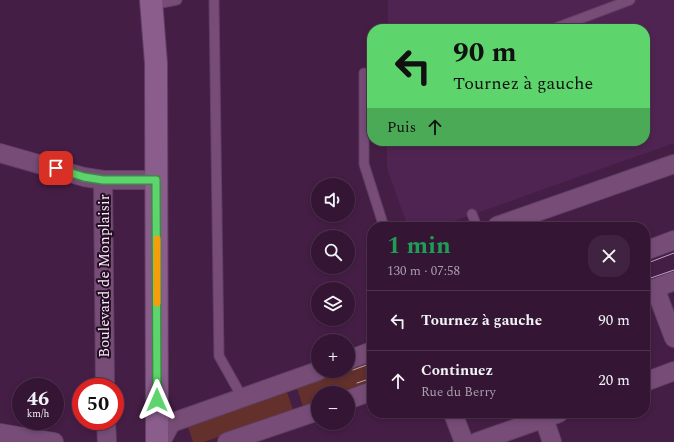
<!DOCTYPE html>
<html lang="fr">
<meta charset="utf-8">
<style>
body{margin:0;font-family:Spectral,serif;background:#3f2340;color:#f1f3f6;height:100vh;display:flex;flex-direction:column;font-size:15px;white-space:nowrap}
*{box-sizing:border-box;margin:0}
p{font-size:13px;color:#a99fac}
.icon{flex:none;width:22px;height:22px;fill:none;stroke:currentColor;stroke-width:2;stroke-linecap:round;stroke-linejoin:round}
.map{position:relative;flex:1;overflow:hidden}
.details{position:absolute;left:367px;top:222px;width:283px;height:196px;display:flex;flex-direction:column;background:#341634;border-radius:16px;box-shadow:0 2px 6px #0003,0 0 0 1px #4e354f}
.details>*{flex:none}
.top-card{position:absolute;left:367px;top:24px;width:283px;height:122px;border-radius:16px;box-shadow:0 2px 6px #0003,0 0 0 1px #4e354f;background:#5dd56c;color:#111;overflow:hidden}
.buttons{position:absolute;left:311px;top:178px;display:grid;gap:8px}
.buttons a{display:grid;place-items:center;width:44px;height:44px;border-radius:50%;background:#341634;box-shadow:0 2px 6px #0003,0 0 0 1px #4e354f;font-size:20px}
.speed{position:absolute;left:12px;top:378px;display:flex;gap:8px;font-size:20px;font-weight:700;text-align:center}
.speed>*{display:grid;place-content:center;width:52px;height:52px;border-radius:50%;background:#341634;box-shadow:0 2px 6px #0003,0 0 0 1px #4e354f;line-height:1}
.speed small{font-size:10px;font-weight:400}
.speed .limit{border:6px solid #d22;background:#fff;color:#111}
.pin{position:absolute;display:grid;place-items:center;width:34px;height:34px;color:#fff;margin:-17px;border-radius:8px;box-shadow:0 2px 6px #0006}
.me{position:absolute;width:44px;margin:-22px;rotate:0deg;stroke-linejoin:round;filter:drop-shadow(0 0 3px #0008)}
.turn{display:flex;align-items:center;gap:14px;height:84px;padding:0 20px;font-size:18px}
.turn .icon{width:52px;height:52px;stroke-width:2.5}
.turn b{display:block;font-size:28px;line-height:34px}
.then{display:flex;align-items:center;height:38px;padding:0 20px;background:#0003;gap:8px;font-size:15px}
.round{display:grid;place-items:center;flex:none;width:42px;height:42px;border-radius:16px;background:#3f2340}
.headline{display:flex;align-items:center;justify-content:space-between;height:68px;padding:0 20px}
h1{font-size:24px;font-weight:700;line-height:30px;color:#1e9e55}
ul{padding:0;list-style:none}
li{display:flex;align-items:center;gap:12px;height:60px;padding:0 20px;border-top:1px solid #4e354f}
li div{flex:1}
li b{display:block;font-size:15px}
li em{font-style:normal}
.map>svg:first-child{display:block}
.built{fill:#502452}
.green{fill:#63302c}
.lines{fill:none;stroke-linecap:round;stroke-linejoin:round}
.service-casing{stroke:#613f63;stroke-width:11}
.minor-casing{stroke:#613f63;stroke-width:20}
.secondary-casing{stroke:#613f63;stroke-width:24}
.service{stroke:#774d78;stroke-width:9}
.minor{stroke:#774d78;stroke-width:18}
.secondary{stroke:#8a5d8c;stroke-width:22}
.tram{stroke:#c0a3c1;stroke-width:1}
.route-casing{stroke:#3c8a46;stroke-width:10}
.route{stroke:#5dd56c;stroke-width:7}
.slow{stroke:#f59e0b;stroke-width:7}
.labels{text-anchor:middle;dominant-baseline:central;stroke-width:4;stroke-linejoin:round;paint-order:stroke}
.street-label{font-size:15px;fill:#fee6fe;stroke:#221022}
</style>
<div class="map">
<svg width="674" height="442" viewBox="0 0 674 442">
<rect width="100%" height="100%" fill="#451e46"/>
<path class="built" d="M388,0H674V143L437,227H408L387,168V141H645V29H388Z"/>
<path class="green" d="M372,358V382L341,393H318V401L303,407L296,385L336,371H348V367Z
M286,389L293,410L204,442H193L187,424Z"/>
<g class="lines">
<g class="service-casing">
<path id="service" d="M214,0L219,356L242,397
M151,5L177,0
M553,29L630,0
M364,73V164L384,227
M472,214L477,227"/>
</g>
<g class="minor-casing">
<path id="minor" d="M0,153L84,177L103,180H156
M103,180L105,387
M497,226L674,164
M645,251L674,240
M655,288L674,338
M645,292L674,281
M348,360L372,351
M645,382L674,371
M348,400L372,391
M542,413L552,442
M454,416L464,442
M106,421L107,442
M0,433L54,442
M161,442L171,423L318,371
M227,442L318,411
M477,442L559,413"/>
</g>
<g class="secondary-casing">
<path id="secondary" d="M151,0L156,63L157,442"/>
</g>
<use href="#service" class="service"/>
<use href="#minor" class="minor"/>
<use href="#secondary" class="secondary"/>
<path class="tram" d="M645,264L674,253
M645,280L674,270
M353,370L372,363
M357,383L372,378"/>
</g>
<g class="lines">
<g class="route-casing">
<path id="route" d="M56,168L84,177L103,180H156L157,400"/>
</g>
<use href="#route" class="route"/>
<path class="slow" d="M157,239V303"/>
</g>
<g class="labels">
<g class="street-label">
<text transform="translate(104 276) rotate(-90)">Boulevard de Monplaisir</text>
</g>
</g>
</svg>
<div class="buttons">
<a><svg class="icon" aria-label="sound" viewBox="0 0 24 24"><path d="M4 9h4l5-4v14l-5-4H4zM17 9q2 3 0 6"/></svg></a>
<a><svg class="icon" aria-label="search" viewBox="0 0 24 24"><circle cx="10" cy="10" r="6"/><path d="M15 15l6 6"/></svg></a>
<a><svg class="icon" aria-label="layers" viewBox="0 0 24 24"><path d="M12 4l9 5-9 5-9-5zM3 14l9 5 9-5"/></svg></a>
<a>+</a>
<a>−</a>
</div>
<div class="speed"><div>46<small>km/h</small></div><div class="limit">50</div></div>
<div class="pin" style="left:56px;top:168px;background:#d93025"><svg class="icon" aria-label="arrive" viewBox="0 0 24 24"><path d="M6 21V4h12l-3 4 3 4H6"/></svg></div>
<svg class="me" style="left:157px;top:400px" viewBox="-20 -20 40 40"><path d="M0-17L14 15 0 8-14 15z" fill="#5dd56c" stroke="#fff" stroke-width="4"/></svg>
<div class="top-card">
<div class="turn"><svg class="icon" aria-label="left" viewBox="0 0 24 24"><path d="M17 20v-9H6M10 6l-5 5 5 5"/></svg><div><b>90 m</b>Tournez à gauche</div></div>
<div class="then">Puis<svg class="icon" aria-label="ahead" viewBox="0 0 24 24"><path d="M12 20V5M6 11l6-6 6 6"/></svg></div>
</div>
<section class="details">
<div class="headline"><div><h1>1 min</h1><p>130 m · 07:58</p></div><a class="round"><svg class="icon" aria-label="close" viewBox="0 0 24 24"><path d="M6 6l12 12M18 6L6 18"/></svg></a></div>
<ul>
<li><svg class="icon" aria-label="left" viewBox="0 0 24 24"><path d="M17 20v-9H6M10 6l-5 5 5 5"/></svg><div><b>Tournez à gauche</b></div><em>90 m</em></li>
<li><svg class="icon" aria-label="ahead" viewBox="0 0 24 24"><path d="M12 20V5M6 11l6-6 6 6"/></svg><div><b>Continuez</b><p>Rue du Berry</p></div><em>20 m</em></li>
</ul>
</section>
</div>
